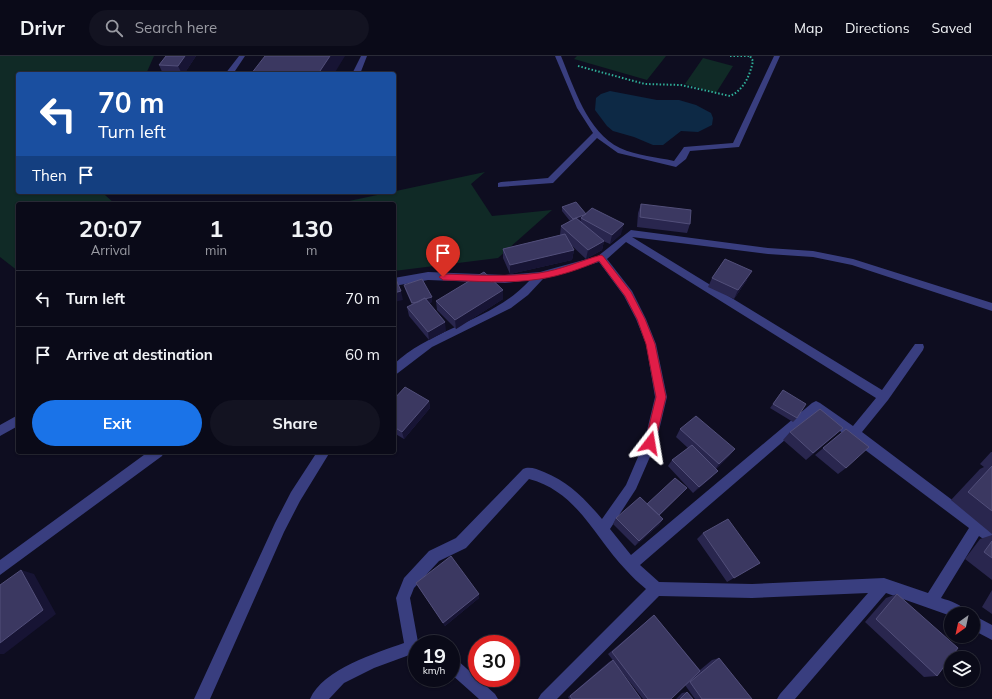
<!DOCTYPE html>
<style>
body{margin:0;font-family:Mulish,sans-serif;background:#131321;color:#f1f3f6;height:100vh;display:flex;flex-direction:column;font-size:15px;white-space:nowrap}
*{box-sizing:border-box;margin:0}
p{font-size:13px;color:#999aa2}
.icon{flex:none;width:22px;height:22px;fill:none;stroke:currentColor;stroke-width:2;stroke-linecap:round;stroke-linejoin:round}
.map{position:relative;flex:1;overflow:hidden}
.details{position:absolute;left:16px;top:146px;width:380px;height:252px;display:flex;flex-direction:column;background:#0a0a18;border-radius:4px;box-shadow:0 1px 3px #0004,0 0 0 1px #2a2b37}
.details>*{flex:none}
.top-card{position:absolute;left:16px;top:16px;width:380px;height:122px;border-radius:4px;box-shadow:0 1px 3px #0004,0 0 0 1px #2a2b37;background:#1a4fa0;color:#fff;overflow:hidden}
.needle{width:26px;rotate:213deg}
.controls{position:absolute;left:944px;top:551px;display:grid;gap:8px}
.controls a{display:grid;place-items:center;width:36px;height:36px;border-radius:50%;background:#0a0a18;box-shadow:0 1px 3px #0004,0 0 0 1px #2a2b37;font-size:20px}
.speed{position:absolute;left:408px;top:579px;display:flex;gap:8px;font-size:20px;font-weight:700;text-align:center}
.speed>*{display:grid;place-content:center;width:52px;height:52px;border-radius:50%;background:#0a0a18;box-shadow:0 1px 3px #0004,0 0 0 1px #2a2b37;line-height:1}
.speed small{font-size:10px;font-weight:400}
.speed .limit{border:6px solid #d22;background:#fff;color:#111}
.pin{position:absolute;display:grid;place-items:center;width:34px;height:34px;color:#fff;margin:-41px -17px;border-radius:50% 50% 50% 0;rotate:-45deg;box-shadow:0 0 4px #0007}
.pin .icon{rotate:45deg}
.me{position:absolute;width:44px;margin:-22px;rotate:14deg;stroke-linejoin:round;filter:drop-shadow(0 0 3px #0008)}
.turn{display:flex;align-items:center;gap:14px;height:84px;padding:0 16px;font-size:18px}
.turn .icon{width:52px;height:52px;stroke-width:2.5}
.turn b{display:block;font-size:28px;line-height:34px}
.then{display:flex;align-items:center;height:38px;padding:0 16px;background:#0003;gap:8px;font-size:15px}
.eta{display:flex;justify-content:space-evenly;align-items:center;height:68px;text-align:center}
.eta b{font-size:24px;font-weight:700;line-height:28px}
.primary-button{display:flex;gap:8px;margin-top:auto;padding:8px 16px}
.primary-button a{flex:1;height:46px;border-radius:24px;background:#1a73e8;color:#fff;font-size:16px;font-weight:700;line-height:46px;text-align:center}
.primary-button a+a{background:#131321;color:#f1f3f6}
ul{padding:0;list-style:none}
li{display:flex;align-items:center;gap:12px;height:56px;padding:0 16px;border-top:1px solid #2a2b37}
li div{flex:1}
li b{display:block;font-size:15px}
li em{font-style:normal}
header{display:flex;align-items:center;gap:24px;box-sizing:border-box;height:56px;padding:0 20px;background:#0a0a18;border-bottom:1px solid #2a2b37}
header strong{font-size:19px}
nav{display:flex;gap:22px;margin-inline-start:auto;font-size:14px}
.search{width:280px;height:36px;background:#131321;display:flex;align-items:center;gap:10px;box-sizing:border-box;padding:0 14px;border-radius:22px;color:#999aa2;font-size:15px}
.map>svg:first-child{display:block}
.green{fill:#102a26}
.water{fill:#0d2945}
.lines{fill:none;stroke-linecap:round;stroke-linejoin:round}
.path{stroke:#2fb099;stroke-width:2;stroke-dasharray:1.5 2;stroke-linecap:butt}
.service{fill:#393e7f;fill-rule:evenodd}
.minor{fill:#393e7f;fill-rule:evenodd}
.wall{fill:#29264e}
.shaded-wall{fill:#171434}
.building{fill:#3b3861;stroke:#524f7a}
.route{fill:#e11d48;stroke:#92132f}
</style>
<header>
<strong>Drivr</strong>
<div class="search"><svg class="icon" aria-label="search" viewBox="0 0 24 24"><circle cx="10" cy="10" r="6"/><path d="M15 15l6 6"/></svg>Search here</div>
<nav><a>Map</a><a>Directions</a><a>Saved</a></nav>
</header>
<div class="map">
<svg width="992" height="643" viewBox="0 0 992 643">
<rect width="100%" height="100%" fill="#0e0d20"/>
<path class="green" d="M0,0H154L146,18H18V136H104L105,139L115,148H18V215L0,201Z
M577,0H666L647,24L574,3Z
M703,2L733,10L716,37L685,28Z
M485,116L471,128L492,160L552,154L498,202L394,215V148H335Z"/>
<path class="water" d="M610,35L657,44H679L696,49L711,57L713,62L712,69L698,76L681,75L663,89H653L634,81L613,75L607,70L595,54L596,42L601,38Z"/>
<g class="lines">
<path class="path" d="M730,0H750
M578,10L645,28L681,29L730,40C744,34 750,19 753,5L750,0"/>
<path class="service" d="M239,0H245L233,18H225Z
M361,0H367L360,18H352Z
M555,0H561C574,31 587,76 620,92C637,100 657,101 674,105L684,91L733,87L774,0H780L739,91L690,95L686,103L676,111L618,97L597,82L553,127L498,131V127L501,126L548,122L593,77L577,52Z"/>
<path class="minor" d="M631,174L768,192L813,195L853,203L992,247V255L852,209L813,201L768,198L632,181L882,334L915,288H923L924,291L923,294L888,344L862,376L992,474V489L979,480L941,542C950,545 963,548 967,558H951V560L886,537L795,643H777L780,638L868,537L752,542L659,540L557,643H538L541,638L646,533C639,527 632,521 626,514C594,481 578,436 529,423L466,492L439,505L414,532L410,542L418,586L422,588H417V600L412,598L374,612L344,627L329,643H310C323,613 376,597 404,587L396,542L404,522L429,495L456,482L523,413C529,410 537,413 544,416C569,426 584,442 602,463L626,429L644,387L655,341L646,288L636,263L624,240L599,206L543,223L528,239L511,252L432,291L394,320V308C434,271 493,265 530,224L505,227L428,224L394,230V222L428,216L505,219L540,216L598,200ZM626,186L876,342L853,370L820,347L816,345L812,347L631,499L610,473L636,433L656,387L667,341L656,288L646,263L632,235L607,203ZM816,357L969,472L928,537L884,522L752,528L659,526L640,509Z
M18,359V370L0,380V369Z
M148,396H164L162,400L0,519V504Z
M317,396H330L300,445L284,476L210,643H194L275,467L291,436Z
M973,559L992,569V584L973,574Z
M451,601L456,603L495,638L498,643H479L451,618Z"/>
</g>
<path class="wall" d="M166,0H196L184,18H163L159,9Z
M641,148L690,168L687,177L637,171L638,157Z
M562,151L586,158L621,178L610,188L603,185H604L602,194L586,203L570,188L574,194L572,204L510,218L503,202V193L560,179L561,170L570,165L562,155Z
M712,222L747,224L734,243L708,231Z
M404,229L432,246L429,247L446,275L429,284L409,260L407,251L412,249L405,233Z
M503,243L456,273L437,254L436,245Z
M783,334L797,362L793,366L770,352Z
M394,343L429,345L430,352L404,383L394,377Z
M843,372L806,404L783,384L790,376Z
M680,373L735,393L729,400L716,413L712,421L693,437L668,410L672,404L688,392L676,381Z
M846,373V412L838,418L815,399Z
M991,396H992V478L951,444L980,413L984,411L980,408Z
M687,432L659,460L663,463L659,469L635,490L613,468L616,462Z
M703,477L760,507L727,526L697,483Z
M992,479V524L965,503L980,483Z
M416,527L479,542L445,570Z
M992,534V558L982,551Z
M897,538L937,620L924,621L865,566L886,542Z
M654,559L700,614L712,604L719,602L752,643H695L685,629L671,643H643L608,598Z
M613,604L641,643H569L568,641L609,606Z
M687,636L693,643H676L682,637Z"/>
<path class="shaded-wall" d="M185,0H196L184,18H182L178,10Z
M330,0H345L334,18H318Z
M586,158L581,162V165L573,163Z
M624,168L621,178L610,188L612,179Z
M604,185L602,194L586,203L588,194Z
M574,194L572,204L510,218V209Z
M752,215L747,224L734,243L738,234Z
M503,234V243L456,273L455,264Z
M401,235L403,244L394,246V237Z
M432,241V246L413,252L412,247Z
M445,266L446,275L429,284L428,276Z
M429,345L430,352L404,383L402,376Z
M735,393L729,400L714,415L719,408Z
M718,415L712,421L693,437L699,431Z
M663,463L659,469L635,490L639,485Z
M21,514L34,518L56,558L4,598H0V587Z
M479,538V542L445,570L443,567Z"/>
<path class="building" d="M166,0H185L178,10L159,9Z
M265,0H330L318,18H251Z
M576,146L586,158L584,159L573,163L562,151Z
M641,148L691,154L690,168L640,161Z
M592,152L624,168L612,179L581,162Z
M576,162L604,185L588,194L561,170Z
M565,178L574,194L510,209L503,193Z
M725,203L752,215L738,234L712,222Z
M484,216L503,234L455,264L436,245Z
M394,221H395L401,235L394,237Z
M422,223L432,241L425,243V242L418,246L412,247L404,229Z
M425,242L445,266L428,276L407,251Z
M405,331L429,345L402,376L394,371V343Z
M783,334L806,348L797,362L773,348Z
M820,353L843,372L813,397L790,376Z
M696,360L735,393L719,408L680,373Z
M846,373L869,391L846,412L823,392Z
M692,389L718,415L699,431L672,404Z
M992,410V455L968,436Z
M675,422L687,432L659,459L647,448Z
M640,441L663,463L639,485L616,462Z
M728,463L760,507L734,522L703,477Z
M992,485V502L984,496Z
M451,500L479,538L443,567L416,527Z
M21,514L43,554L0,587V529Z
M897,538L958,592L937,620L876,563Z
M654,559L700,615L671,643H648L612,596Z
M719,602L752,643H702L690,626Z
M613,604L641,643H572L570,640Z
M687,636L693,643H680Z"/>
<path class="route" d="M601,199L603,200L631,236L645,263L655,288L666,341L655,387L650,392L645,387L656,341L646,288L637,263L625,240L599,205C580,213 560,220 540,223C508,228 475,225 443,224L439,221L443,218C475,219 507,221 539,217C560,214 580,205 601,199Z"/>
</svg>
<div class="controls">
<a><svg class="needle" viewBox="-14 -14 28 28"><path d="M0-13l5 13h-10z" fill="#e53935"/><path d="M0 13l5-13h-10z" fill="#999aa2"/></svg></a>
<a><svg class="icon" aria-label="layers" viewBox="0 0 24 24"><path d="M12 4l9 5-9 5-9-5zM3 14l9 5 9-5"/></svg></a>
</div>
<div class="speed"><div>19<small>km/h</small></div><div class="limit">30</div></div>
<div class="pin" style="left:443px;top:221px;background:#d93025"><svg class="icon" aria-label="arrive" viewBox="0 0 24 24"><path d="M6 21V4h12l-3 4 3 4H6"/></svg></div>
<svg class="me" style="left:650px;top:387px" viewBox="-20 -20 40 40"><path d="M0-17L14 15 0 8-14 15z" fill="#e11d48" stroke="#fff" stroke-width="4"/></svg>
<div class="top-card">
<div class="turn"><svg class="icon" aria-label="left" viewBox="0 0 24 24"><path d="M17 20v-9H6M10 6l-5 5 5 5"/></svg><div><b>70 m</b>Turn left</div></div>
<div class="then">Then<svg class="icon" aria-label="arrive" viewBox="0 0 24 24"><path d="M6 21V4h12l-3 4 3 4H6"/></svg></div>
</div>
<section class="details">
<div class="eta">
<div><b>20:07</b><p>Arrival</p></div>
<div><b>1</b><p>min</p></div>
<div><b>130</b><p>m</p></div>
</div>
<ul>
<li><svg class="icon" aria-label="left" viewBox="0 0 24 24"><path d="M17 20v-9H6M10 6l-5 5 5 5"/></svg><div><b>Turn left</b></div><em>70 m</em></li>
<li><svg class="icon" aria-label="arrive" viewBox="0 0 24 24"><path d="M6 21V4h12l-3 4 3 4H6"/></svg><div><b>Arrive at destination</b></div><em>60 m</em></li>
</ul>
<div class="primary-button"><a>Exit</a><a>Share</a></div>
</section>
</div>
